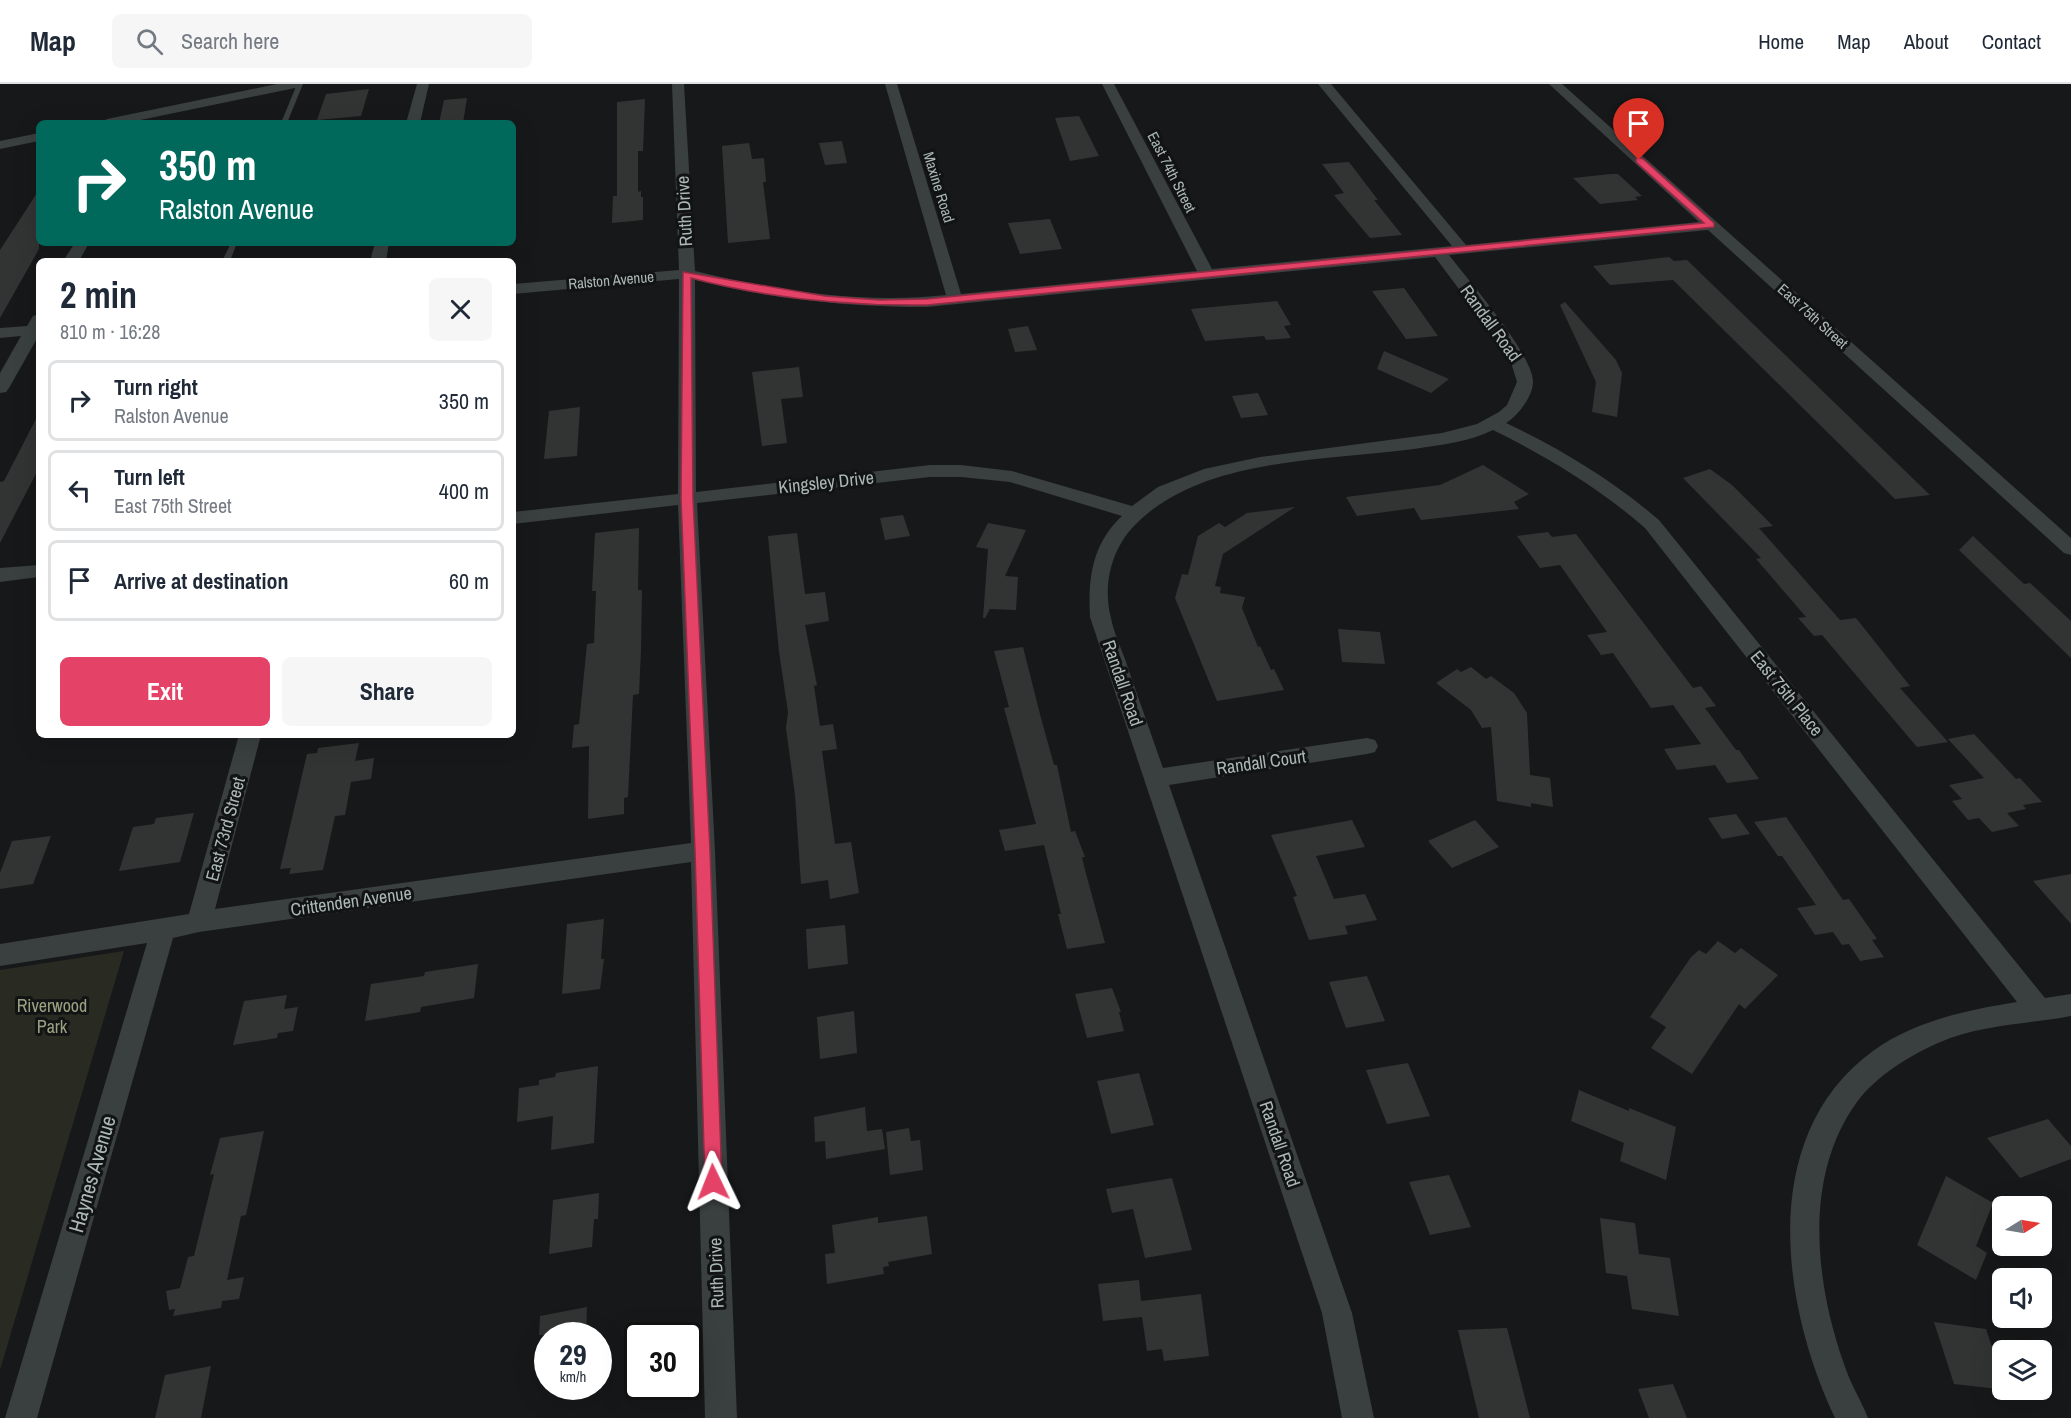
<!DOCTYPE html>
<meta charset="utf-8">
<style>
body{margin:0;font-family:"Archivo Narrow",sans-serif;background:#f6f6f7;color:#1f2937;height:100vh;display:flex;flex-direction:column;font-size:22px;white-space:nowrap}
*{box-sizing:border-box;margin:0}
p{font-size:20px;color:#747a83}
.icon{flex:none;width:33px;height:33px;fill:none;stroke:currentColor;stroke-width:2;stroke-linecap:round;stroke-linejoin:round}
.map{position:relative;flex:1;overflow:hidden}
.drawer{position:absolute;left:36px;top:174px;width:480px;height:480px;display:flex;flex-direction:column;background:#fff;border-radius:9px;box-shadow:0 6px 24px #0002}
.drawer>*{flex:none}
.hud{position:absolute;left:36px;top:36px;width:480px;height:126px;border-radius:9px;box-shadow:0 6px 24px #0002;background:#00695c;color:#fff;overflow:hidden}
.needle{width:39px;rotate:79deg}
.controls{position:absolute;left:1992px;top:1112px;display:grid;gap:12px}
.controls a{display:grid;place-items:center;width:60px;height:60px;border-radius:9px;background:#fff;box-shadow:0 6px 24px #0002;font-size:30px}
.speed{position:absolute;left:534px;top:1238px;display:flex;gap:12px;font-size:30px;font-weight:700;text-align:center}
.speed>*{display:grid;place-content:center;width:78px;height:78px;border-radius:50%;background:#fff;box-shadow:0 6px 24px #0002;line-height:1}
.speed small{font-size:15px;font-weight:400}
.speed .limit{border:3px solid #111;border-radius:9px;background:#fff;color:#111}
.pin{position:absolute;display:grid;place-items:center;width:51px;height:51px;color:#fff;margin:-62px -26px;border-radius:50% 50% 50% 0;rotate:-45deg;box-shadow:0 0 6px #0007}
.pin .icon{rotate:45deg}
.me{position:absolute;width:66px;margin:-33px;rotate:358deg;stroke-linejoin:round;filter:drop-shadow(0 0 4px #0008)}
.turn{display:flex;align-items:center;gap:21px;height:126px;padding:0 24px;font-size:27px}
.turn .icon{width:78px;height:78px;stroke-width:2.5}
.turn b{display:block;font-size:42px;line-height:51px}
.round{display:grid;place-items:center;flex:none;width:63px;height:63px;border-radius:9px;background:#f6f6f7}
.summary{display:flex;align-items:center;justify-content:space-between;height:102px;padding:0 24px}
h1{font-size:36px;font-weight:700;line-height:45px}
.action{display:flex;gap:12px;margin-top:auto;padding:12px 24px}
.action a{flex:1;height:69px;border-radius:9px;background:#e54268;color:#fff;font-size:24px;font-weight:700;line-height:69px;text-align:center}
.action a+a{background:#f6f6f7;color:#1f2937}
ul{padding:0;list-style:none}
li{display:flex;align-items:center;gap:18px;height:81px;margin:0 12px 9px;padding:0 12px;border:3px solid #e0e1e3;border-radius:9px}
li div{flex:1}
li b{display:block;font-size:22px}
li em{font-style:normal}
header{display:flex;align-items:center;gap:36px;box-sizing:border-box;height:84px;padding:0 30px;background:#fff;border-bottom:2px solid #e0e1e3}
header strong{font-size:28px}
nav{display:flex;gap:33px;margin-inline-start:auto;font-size:21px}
.search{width:420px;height:54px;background:#f6f6f7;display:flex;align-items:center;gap:15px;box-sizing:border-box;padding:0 21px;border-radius:9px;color:#747a83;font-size:22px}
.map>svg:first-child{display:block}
.green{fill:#292b23}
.building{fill:#323434}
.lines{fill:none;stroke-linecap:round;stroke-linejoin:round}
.service{fill:#3a3f3f;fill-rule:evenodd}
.minor{fill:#3a3f3f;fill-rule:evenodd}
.route{fill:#e54268;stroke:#952b44;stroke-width:1.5}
.labels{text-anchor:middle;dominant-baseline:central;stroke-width:6;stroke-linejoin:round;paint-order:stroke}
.far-street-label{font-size:15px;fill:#aab7b5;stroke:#121314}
.street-label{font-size:18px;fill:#aab7b5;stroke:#121314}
.park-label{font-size:18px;fill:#9ca182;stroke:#121314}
.near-street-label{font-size:21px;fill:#aab7b5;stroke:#121314}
</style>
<header>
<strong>Map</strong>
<div class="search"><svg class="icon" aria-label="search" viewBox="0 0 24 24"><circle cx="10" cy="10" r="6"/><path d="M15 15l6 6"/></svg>Search here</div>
<nav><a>Home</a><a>Map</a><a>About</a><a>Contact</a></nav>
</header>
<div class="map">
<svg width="2071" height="1334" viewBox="0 0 2071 1334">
<rect width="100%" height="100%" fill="#171819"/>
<path class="green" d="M124,867L0,1286V886Z"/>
<path class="building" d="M369,5L361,32L317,36L326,10Z
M467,14L463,39H439L444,16Z
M645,15L643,67H638V108L641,107V113H643V136L612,139L613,112H617V18Z
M1079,32L1099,72L1070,77L1055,34Z
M842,57L847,79L825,81L819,59Z
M749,59L752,75L764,74L766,98H763L770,155L728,159L722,62Z
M1349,78L1378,116H1374L1402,151L1370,154L1334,111L1344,109L1322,80Z
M1611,90H1618L1642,112L1635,113L1638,116L1600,120L1573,94Z
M39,106V165L0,234V166Z
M1050,135L1062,165L1020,170L1008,139Z
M1669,173L1674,177L1687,176L1930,411L1895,415L1673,196L1610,201L1593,182Z
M1404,204L1438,252L1406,255L1372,207Z
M1277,217L1291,241L1284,242L1291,254L1266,256L1264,252L1205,257L1191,225Z
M1565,218L1616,276L1622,289L1617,333L1592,328L1596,298L1560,221Z
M1028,242L1037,266L1015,268L1008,245Z
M1384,267L1449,295L1431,309L1377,285Z
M799,283L803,313L781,315L787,359L762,362L752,288Z
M1258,309L1268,331L1241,334L1232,312Z
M580,323L577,372L544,375L549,327Z
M39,329V384L0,459V398L4,397Z
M1483,381L1529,410L1514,418L1519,425L1421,436L1414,424L1357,432L1346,413L1440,401Z
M1710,385L1732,401L1773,442L1759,444L1840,536L1856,534L1910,602L1900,604L1948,658L1917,663L1822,551L1814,552L1798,534L1806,533L1756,475L1761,474L1683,394Z
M1295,423L1223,470L1215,502L1221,503L1220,509L1245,513L1242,524L1258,563L1260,562L1271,586L1274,585L1284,606L1217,617L1175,514L1182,490L1188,491L1198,452L1219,439L1225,443L1247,429Z
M903,431L910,452L885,456L880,434Z
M988,439L1026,446L1005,492L1018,493L1016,526L990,525L985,534H983L988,465L976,463Z
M639,444L638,506H642L641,566L639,610L633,611L628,713L624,714V730L588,735L589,662L572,664L574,641L579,640L587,560L594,559L596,507H592L595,449Z
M1548,448L1552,453L1576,450L1693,604L1701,602L1716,622L1705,624L1736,666H1739L1759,695L1727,699L1715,681L1677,686L1664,665L1701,660L1673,621L1651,624L1613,569L1601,571L1587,551L1607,548L1560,481L1540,484L1517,452Z
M797,449L805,510L825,508L829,537L805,541L817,601L814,602L820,642L833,640L837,665L822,667L835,760L851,758L859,809L830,815L828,796L801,800L795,711L786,644L788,628L779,568L768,452Z
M1973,452L2024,500L2030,499L2071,537V574L1959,466Z
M1338,545L1380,548L1385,580L1342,578Z
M1023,563L1041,634L1054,681H1057L1071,748L1075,747L1085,773H1082L1085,786L1105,859L1067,865L1058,830H1061L1044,761L1005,767L999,746L1036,740L1004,624L1009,623L994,567Z
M1471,583L1486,595L1491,592L1514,609L1527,629L1530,691L1550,694L1553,723L1531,719V723L1497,717L1491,643L1482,644L1471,626L1436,599L1457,585L1461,588Z
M1974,650L2016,695L2020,694L2042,718L2023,721L2026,725L2007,729L2019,742L1992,748L1979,734L1968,736L1952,717L1962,715L1949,701L1984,694L1948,655Z
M359,659L355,677L374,674L371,695L351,698L345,731L335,732L323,786L289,790L291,784L280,785L307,670L317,669L318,664Z
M194,729L180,778L119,787L133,743L154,740L156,734Z
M1736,730L1750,750L1722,755L1708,734Z
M1786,733L1843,816L1849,815L1877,855L1872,856L1884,873L1860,877L1849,860L1842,861L1833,848L1815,851L1797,824L1816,821L1782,772H1778L1754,738Z
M1352,736L1365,763L1316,772L1334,815L1365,810L1377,836L1345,842L1348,850L1309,856L1293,813L1297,812L1271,751Z
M1475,736L1499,763L1452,784L1428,757Z
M51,752L33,800L0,805V789L12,757Z
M2071,790V840L2033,797Z
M604,835L601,875H604L600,905L562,910L567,840Z
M845,841L848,880L808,885L806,845Z
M1718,857L1735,869L1741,864L1778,891L1745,925L1739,920L1692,990L1651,964L1666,943L1650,933L1691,873L1699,866L1706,870Z
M478,880L474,914L421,923L420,928L365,937L371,900L424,892L425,888Z
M1367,892L1385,937L1346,944L1329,898Z
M1112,904L1121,928H1119L1124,947L1087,954L1075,910Z
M287,911L284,925L298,923L293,947L278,949L277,954L233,961L244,917Z
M854,927L857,969L820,975L817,933Z
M1408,979L1430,1032L1387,1040L1366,986Z
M598,982L594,1059L551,1066L553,1032L517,1038L519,1004L539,1001V996L555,993L556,989Z
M1139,989L1154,1041L1111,1050L1097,997Z
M1579,1006L1629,1027V1024L1676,1043L1666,1096L1620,1077L1624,1059L1571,1037Z
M865,1023L867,1047L882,1045L885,1065L826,1075L825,1057L815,1058L814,1033Z
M2048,1035L2071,1062V1075L2020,1094L1987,1054Z
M909,1044L911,1057L920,1056L923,1086L890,1091L886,1048Z
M264,1047L246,1131L241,1132L227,1196L244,1193L239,1215L222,1217L221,1224L173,1232L175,1225L169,1226L166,1207L180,1204L188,1173L194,1172L214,1090L210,1091L220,1054Z
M1449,1091L1471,1143L1430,1151L1409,1098Z
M1946,1092L1993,1119L1976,1162L1987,1169L1976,1196L1917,1161Z
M1172,1094L1192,1166L1145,1174L1133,1125L1112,1129L1106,1105Z
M599,1109L598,1135H594L592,1163L549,1170L553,1116Z
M927,1132L932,1170L888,1178L889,1182L883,1183L884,1190L827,1200L825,1170L835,1169L832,1141L878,1133V1139Z
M1600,1134L1635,1139L1639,1170L1670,1174L1679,1232L1632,1225L1627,1192L1606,1189Z
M1139,1196L1141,1217L1201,1210L1209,1272L1164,1277L1162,1265L1147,1267L1142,1233L1103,1237L1098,1200Z
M587,1223L586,1251H539L540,1232Z
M1934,1238L1986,1245L2002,1293V1305L2007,1306L1954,1300Z
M1507,1244L1530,1334H1479L1458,1246Z
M211,1282L201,1334H155L165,1291Z
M1673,1300L1687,1334H1649L1638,1305Z"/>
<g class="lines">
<path class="service" d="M297,0H303L287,39H281Z
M231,159H237L230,177H222Z"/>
<path class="minor" d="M277,0H301L295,4L126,39H100L107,35Z
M417,0H429L420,39H406Z
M672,0H684L695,187C776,207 862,220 946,211L885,0H897L961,210L1197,187L1102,0H1114L1212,185L1452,162L1318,0H1331L1466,161L1699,138L1549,0H1562L2071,454V471L2064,469L1708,146L1449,171C1468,196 1533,270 1533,298C1533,312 1518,332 1506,339C1561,365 1612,396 1659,436L2045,914L2071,910V932C2028,940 1978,941 1938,959C1909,972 1876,992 1857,1018C1803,1092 1815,1198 1844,1280C1850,1299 1861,1316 1868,1334H1835C1782,1222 1756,1052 1873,967C1914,937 1967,926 2017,918L1645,444C1599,404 1548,373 1493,346C1470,358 1439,361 1414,365C1325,377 1205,373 1138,438C1112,462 1102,500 1111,534C1114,550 1122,566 1127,581C1139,616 1151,650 1163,684L1367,654L1375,656L1378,662L1375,668L1367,670L1169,701L1352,1229L1374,1334H1342L1322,1229L1090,533C1088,494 1092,460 1122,432L1010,398L961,393H930L697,419L715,767L737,1334H705L691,778L199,848L173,854L37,1334H5L147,859L0,882V860L189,830L239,651H261L215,825L691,759L678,421L513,440V428L678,410L679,195L513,210V200L679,186ZM1435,173L1509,272L1517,298L1507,321L1499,328L1477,340L1442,349L1260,373L1204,385L1158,403L1132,422L1012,387L961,381H930L696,408L695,196C771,215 848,223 927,223Z
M39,49V57L0,65V57Z
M75,159H89L79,177H63Z
M375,159H389L386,177H370Z
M39,230V251L9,304L6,308L0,309V289L21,252L0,254V244L27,242L33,232Z
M39,481V493L0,498V484Z"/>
</g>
<path class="route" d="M1636,74H1642L1714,139V143L927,221C849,222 767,214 691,194L693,414L710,767L722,1098L720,1103L713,1106L707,1103L705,1098L695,767L681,414L683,188L825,212L880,216L927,215L1704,139L1636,78Z"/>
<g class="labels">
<g class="far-street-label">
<text transform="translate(1172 88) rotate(63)">East 74th Street</text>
<text transform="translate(939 103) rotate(73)">Maxine Road</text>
<text transform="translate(611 196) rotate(-5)">Ralston Avenue</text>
<text transform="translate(1813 232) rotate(42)">East 75th Street</text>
</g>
<g class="street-label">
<text transform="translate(684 127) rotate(-93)">Ruth Drive</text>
<text transform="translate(1491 239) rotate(54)">Randall Road</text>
<text transform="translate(826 398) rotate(-6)">Kingsley Drive</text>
<text transform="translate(1123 599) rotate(71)">Randall Road</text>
<text transform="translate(1787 609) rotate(51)">East 75th Place</text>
<text transform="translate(1261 678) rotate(-8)">Randall Court</text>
<text transform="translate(225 745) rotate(-75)">East 73rd Street</text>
<text transform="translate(351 817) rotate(-8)">Crittenden Avenue</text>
<text transform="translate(1280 1060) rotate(71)">Randall Road</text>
<text transform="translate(716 1189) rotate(-92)">Ruth Drive</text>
</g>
<g class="park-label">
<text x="52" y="921">Riverwood<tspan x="52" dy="21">Park</tspan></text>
</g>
<g class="near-street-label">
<text transform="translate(92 1090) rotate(-74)">Haynes Avenue</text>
</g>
</g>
</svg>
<div class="controls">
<a><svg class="needle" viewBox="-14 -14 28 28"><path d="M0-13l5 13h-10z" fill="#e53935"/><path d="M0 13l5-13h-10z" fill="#747a83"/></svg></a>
<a><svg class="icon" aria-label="sound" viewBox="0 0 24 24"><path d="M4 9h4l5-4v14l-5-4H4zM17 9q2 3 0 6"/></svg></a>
<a><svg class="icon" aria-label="layers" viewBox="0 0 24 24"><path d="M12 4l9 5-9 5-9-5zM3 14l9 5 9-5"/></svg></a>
</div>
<div class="speed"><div>29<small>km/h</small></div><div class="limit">30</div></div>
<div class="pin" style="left:1639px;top:76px;background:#d93025"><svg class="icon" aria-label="arrive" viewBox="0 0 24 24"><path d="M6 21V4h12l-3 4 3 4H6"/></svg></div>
<svg class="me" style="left:713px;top:1098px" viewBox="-20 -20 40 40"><path d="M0-17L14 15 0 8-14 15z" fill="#e54268" stroke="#fff" stroke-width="4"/></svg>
<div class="hud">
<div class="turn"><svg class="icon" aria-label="right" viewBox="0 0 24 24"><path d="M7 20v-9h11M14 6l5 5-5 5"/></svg><div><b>350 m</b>Ralston Avenue</div></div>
</div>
<section class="drawer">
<div class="summary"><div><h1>2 min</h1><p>810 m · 16:28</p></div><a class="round"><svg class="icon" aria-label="close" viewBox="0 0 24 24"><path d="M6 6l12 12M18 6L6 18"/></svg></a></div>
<ul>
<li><svg class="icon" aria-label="right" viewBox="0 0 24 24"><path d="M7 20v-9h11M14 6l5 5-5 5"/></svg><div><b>Turn right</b><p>Ralston Avenue</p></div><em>350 m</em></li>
<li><svg class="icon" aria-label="left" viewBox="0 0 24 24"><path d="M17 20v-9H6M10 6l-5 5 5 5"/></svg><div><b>Turn left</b><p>East 75th Street</p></div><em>400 m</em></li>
<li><svg class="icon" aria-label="arrive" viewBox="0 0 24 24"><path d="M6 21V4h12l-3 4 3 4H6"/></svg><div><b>Arrive at destination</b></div><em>60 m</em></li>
</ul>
<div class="action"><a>Exit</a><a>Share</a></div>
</section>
</div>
